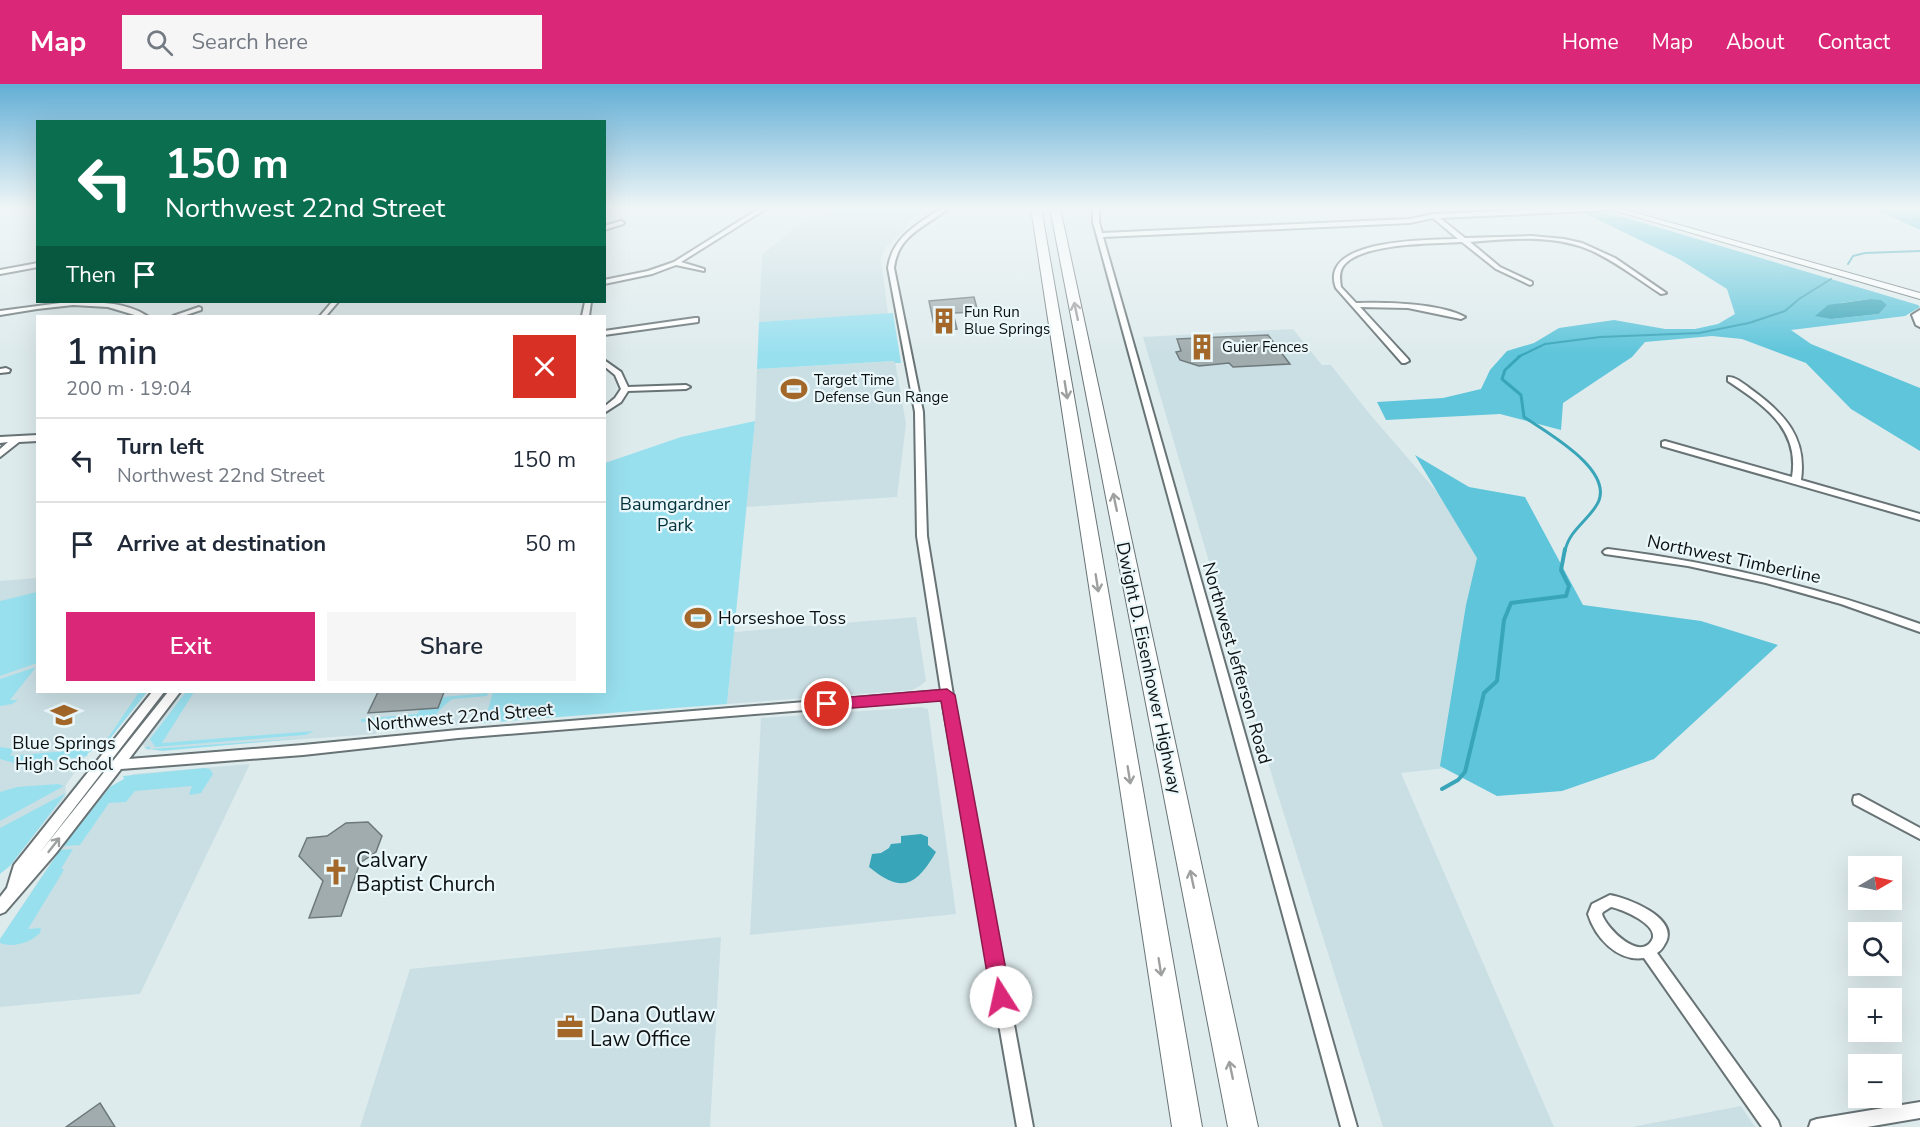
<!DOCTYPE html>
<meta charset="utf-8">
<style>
body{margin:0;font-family:"Nunito Sans",sans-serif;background:#f6f6f7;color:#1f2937;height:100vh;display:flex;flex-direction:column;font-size:22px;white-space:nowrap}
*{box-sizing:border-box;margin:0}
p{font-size:20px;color:#747a83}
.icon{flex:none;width:33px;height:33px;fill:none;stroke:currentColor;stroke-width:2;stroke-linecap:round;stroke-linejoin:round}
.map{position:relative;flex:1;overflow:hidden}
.details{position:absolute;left:36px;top:231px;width:570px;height:378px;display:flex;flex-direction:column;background:#fff;border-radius:0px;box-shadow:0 6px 24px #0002}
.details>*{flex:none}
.top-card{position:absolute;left:36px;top:36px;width:570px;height:183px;border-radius:0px;box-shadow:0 6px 24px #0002;background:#0b6e4f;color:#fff;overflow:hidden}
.needle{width:39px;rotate:81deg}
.controls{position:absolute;left:1848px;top:772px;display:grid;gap:12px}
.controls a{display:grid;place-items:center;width:54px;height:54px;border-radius:0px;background:#fff;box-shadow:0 6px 24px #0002;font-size:30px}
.pin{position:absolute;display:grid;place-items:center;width:51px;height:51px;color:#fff;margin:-26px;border:3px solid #fff;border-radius:50%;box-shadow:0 2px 6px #0007}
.me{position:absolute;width:66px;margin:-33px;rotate:350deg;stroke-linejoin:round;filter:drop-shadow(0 0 4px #0008)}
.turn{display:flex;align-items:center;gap:21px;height:126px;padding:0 30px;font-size:27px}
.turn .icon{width:78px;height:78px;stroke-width:2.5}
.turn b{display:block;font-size:42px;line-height:51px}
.then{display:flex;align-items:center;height:57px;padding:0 30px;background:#0003;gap:12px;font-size:22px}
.round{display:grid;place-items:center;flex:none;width:63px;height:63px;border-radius:0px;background:#f6f6f7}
.overview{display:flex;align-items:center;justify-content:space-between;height:102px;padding:0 30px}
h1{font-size:36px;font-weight:600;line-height:45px}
.primary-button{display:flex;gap:12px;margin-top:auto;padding:12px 30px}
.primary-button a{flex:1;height:69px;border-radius:0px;background:#db2777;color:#fff;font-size:24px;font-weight:600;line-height:69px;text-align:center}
.primary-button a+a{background:#f6f6f7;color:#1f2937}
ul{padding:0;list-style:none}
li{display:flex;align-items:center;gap:18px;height:84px;padding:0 30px;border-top:2px solid #e0e1e3}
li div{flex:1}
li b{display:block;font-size:22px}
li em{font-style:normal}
header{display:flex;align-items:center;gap:36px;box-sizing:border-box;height:84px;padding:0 30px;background:#db2777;color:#fff}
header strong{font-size:28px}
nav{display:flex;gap:33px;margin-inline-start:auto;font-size:21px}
.search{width:420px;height:54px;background:#f6f6f7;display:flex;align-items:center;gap:15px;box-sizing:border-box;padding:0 21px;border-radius:0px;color:#747a83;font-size:22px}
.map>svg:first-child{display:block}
.built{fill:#cadfe4}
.green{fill:#99e0ef}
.forest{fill:#5ec5da;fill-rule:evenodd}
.water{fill:#39a5b9}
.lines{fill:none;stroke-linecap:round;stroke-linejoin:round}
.stream-far2{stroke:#39a5b9;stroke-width:2}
.stream-far1{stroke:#39a5b9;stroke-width:3}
.stream{stroke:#39a5b9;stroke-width:4}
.building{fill:#a1acaf;stroke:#6e797b;stroke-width:1.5}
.minor-casing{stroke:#687375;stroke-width:4}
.tertiary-casing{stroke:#687375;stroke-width:2}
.motorway-casing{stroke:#687375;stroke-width:2}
.minor{fill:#fff;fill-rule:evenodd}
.tertiary{fill:#fff;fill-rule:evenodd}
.motorway{fill:#fff;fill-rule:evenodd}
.oneway{stroke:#9ea0a0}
.route{fill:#db2777;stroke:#8e194d;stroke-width:1.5}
.labels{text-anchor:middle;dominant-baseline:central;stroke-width:4.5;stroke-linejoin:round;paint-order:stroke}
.far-poi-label{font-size:15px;fill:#0d1112;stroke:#ebf8fb;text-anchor:start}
.park-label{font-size:18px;fill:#00313a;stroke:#ebf8fb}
.street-label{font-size:18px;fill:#0d1112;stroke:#ebf8fb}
.poi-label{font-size:18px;fill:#0d1112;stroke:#ebf8fb;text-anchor:start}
.near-poi-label{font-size:21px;fill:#0d1112;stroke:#ebf8fb;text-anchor:start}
</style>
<header>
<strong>Map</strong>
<div class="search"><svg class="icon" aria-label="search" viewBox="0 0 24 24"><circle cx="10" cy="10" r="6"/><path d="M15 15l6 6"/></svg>Search here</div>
<nav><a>Home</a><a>Map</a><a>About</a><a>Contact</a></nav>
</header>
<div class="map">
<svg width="1920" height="1043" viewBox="0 0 1920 1043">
<rect width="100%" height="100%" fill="#deebed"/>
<path class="built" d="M841,124H926L908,137L906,144L885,164L881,174L888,230L759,238L762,171L794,144Z
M1293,245L1322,281H1331L1368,328L1588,583L1535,674L1401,689L1554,1043H1383L1275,702L1143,253Z
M895,277L906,340L897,413L746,423L755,337L757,285Z
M37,494L38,608H147L108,657L88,669L66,701L65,713L8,783L0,789V497Z
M916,533L926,597L920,602L912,606L727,620L734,548Z
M180,608H493L484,639L377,647L376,650L147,666L142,660L143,656Z
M921,623L928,625L956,830L750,851L761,634Z
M250,680L140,910L0,923V855L49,781L110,703L133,690Z
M721,853L710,1043H360L410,885Z
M1741,1022L1755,1043H1632Z"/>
<path class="green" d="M893,229L901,279H895L894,277L757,285L759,238Z
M755,337L727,620L484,639L493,608H604L605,379L681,353Z
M37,508V579L0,592V517Z
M36,583L10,616H18L12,620L0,622V595Z
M139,608H147L108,657L88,669L87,672L21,681L0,675V663L14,665L10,672L87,665L93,658L106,657Z
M186,608H194L162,659L314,647L305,651L155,663L150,655Z
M488,609L487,612L453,615C448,617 436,629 434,634L361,638V635L417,630L420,625L438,624L443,613Z
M306,654L162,667L144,664L149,662L151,665Z
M204,684L210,685L213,690L201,709L189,711L192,702L135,707L126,718L109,719L80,761L63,762L110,703L124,695L123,692Z
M58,700L64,702L0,737V708L17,703Z
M66,709L10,782L0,790V744Z
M73,765L61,785H64L61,791L28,845L41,844L40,849C30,859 13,864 0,859V855L60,766Z"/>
<path class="forest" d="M1873,124H1920V146Z
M1582,128L1617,131L1918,221L1920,223L1905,232L1791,246L1811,260L1920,304V367L1851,325L1806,279L1742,255L1712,252L1645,258L1632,273L1563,319L1561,346L1500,330L1386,336L1377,318L1443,314L1481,305L1490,286L1507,267L1534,259L1559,244L1614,236L1665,245H1695L1718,240L1735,230L1727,205L1679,175ZM1870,215L1887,221L1879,230L1832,235L1840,219Z
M1415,371L1469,403L1525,413L1583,521L1701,537L1778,561L1654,675L1562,707L1497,712L1440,682L1466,521L1477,474Z"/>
<path class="water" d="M1870,215L1881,216L1887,221L1879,230L1832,235L1815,232L1828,221Z
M921,750L928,753V761L936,768C916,802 902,810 869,783L872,770L881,769L889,764L891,760L901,759V752Z"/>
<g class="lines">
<path class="stream-far2" d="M1848,180L1853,172L1865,169L1920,167
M1518,273L1545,260L1600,253L1699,249L1749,239L1785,227L1799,215L1831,195"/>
<path class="stream-far1" d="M1520,272L1505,286L1502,295L1521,311L1524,333C1546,348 1619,388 1596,422C1586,438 1569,447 1565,467"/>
<path class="stream" d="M1442,705L1458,696L1465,688L1484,609L1497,597L1504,536L1511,519L1566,512L1569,502L1561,486L1565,465"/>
</g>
<path class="building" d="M974,213L978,228L953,229L957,245L935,246L929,217Z
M1268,251L1290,280L1233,283L1229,279L1199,282L1180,276L1176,268L1181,267L1177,255Z
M378,608H444L438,624L368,629Z
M368,738L382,752L376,768L360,779L341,832L309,834L323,797L299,772L307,754L327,752L346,739Z
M100,1019L115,1043H66Z"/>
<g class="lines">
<g class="minor-casing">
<path id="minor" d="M760,124H767L681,178L704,185V187L676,181L652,190L604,200V196L648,187L674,178Z
M942,124H949C926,143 898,150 894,184L923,328L927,452L953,611L1033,1043H1017L942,615L458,654L303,671L121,685L56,769L5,828L0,830V813L7,804L14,781L152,608H164L38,771L168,608H180L129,675L303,661L458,646L941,607L917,452L915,328L888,184C892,153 918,140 942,124Z
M1093,124H1099V138L1102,149L1410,135L1434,130L1569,124H1613L1610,126L1440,134L1465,154L1532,152L1564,155L1582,159L1615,174L1666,209L1661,210C1638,195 1615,177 1590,166C1553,150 1508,155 1470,158L1500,183L1532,198V200L1530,201L1496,185L1462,158C1435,160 1357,158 1342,184C1339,190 1340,197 1341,203L1356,219C1385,218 1440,219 1465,233L1461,235L1408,224L1360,223L1408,275L1409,277L1405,279H1402L1336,204C1317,154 1431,156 1458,155L1433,134L1410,139L1103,153L1357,1043H1341L1093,138Z
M621,137L624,139L623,140L604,146V142Z
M38,179V183L0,190V186Z
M68,218C93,218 125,217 147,232H138L108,223L73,221L37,225L0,231V227Z
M332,218H338L326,232H320Z
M585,218H591L589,232H582Z
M199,223L201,224V226L183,232H173Z
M1920,226V243L1916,241L1912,231Z
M695,234H698V238L604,251V247Z
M604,276L621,288L628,303L686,301L690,303L686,305L628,307L621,318L604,329V323L615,314L621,305L615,291L604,282Z
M6,284L10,286L9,288L0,289V285Z
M1728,293C1737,293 1745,301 1752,306C1785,330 1807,354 1801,396L1920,430V436L1662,362V358L1665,357L1792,393C1800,345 1764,321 1728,297Z
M38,351V357L19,358L0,373V365L8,358L0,359V353Z
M1608,465C1715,478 1818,503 1920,540V548L1841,520L1766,499L1688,482L1605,470L1603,468L1605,466Z
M1859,711L1920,744V755L1854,720L1853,716L1854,712Z
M1610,811C1627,814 1678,833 1666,858C1663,863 1662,866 1657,869L1778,1037L1780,1043H1762L1644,874C1617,878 1595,853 1588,830L1592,820ZM1611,823C1622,825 1660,841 1652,856C1640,878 1606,844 1602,830L1603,828Z
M1920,1018V1034L1867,1043H1809L1811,1037L1817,1035Z"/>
</g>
<g class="tertiary-casing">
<path id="tertiary" d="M1606,124H1619L1920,209V215Z"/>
</g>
<g class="motorway-casing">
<path id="motorway" d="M1031,124H1041L1202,1043H1172Z
M1050,124H1060L1258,1043H1228Z"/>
</g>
<use href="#minor" class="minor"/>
<use href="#tertiary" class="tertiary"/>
<use href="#motorway" class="motorway"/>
</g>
<defs><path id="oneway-shaft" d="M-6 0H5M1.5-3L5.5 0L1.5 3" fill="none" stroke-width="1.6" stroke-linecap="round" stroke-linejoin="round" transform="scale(1.5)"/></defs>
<g class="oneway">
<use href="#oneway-shaft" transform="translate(1076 227) rotate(-102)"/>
<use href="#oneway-shaft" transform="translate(1066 306) rotate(81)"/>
<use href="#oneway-shaft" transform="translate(1115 418) rotate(-102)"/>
<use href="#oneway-shaft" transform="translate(1097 499) rotate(81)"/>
<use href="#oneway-shaft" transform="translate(1129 691) rotate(81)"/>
<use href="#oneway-shaft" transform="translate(54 761) rotate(-52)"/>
<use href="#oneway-shaft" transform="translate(1192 795) rotate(-102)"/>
<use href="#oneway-shaft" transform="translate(1160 883) rotate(81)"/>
<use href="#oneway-shaft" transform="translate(1231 986) rotate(-102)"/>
</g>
<linearGradient id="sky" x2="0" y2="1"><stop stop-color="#62aed5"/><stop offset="0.46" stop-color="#f0f6f7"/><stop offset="1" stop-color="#f0f6f7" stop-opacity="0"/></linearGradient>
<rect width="1920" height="270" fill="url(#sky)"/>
<path class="route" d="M947,605L955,611L1011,913L1008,919L1001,922L994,919L991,913L941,617L827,626L822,624L820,620L822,617L827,615Z"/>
<defs>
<g id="building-bare" transform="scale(2.07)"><path d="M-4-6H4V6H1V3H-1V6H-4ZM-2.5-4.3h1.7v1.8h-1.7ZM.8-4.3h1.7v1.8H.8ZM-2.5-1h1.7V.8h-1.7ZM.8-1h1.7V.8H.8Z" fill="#a36729" stroke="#ebf8fb" stroke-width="2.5" paint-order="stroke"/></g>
<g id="stadium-bare" transform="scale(2.07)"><path d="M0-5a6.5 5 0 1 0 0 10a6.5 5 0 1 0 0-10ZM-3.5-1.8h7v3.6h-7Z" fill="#a36729" stroke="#ebf8fb" stroke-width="2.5" paint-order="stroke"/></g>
<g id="school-bare" transform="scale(2.07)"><path d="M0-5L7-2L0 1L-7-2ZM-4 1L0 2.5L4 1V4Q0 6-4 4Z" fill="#a36729" stroke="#ebf8fb" stroke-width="2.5" paint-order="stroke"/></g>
<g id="church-bare" transform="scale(2.07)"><path d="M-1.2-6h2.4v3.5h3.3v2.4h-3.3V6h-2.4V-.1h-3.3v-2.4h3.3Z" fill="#a36729" stroke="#ebf8fb" stroke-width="2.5" paint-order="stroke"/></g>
<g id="office-bare" transform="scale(2.07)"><path d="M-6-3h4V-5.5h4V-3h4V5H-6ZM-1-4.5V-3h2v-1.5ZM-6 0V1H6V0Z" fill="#a36729" stroke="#ebf8fb" stroke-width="2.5" paint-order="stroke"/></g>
</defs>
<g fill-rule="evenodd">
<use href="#building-bare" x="944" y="237"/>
<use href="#building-bare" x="1202" y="263"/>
<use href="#stadium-bare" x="794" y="305"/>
<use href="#stadium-bare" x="698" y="534"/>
<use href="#school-bare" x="64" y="631"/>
<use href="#church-bare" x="336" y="788"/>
<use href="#office-bare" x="570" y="943"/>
</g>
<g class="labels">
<g class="far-poi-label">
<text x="964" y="228">Fun Run<tspan x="964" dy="17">Blue Springs</tspan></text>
<text x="1222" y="263">Guier Fences</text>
<text x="814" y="296">Target Time<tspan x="814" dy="17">Defense Gun Range</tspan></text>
</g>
<g class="park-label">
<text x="675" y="420">Baumgardner<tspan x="675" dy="21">Park</tspan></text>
</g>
<g class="street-label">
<text transform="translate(1734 475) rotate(12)">Northwest Timberline</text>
<text transform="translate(1237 579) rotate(74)">Northwest Jefferson Road</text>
<text transform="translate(1149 584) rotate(78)">Dwight D. Eisenhower Highway</text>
<text transform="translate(460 633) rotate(-5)">Northwest 22nd Street</text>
</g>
<g class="poi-label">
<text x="718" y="534">Horseshoe Toss</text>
<text x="64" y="659" text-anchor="middle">Blue Springs<tspan x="64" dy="21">High School</tspan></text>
</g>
<g class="near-poi-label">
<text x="356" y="776">Calvary<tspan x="356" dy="24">Baptist Church</tspan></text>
<text x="590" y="931">Dana Outlaw<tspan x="590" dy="24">Law Office</tspan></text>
</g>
</g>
</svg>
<div class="controls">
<a><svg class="needle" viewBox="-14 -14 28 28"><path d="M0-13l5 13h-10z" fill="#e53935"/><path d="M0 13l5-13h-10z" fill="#747a83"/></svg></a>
<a><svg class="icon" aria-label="search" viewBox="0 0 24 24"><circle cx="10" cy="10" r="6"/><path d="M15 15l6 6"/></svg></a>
<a>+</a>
<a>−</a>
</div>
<div class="pin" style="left:827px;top:620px;background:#d93025"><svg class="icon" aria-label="arrive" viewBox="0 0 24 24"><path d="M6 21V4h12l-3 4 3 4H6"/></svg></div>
<svg class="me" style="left:1001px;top:913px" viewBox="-20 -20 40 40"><circle r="19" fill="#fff"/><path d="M0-13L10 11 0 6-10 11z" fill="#db2777"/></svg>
<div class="top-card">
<div class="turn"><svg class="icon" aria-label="left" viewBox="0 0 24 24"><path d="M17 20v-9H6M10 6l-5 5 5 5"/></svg><div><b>150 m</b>Northwest 22nd Street</div></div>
<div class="then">Then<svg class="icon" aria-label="arrive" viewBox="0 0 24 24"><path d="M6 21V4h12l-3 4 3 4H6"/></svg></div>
</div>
<section class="details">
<div class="overview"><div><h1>1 min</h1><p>200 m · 19:04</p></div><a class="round" style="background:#d93025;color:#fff"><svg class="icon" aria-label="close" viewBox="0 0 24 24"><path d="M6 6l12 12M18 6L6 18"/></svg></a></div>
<ul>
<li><svg class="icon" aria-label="left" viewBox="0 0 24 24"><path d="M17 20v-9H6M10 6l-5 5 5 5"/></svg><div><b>Turn left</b><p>Northwest 22nd Street</p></div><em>150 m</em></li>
<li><svg class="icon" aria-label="arrive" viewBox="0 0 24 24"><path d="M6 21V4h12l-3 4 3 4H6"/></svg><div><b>Arrive at destination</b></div><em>50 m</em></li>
</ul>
<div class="primary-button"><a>Exit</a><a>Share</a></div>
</section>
</div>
